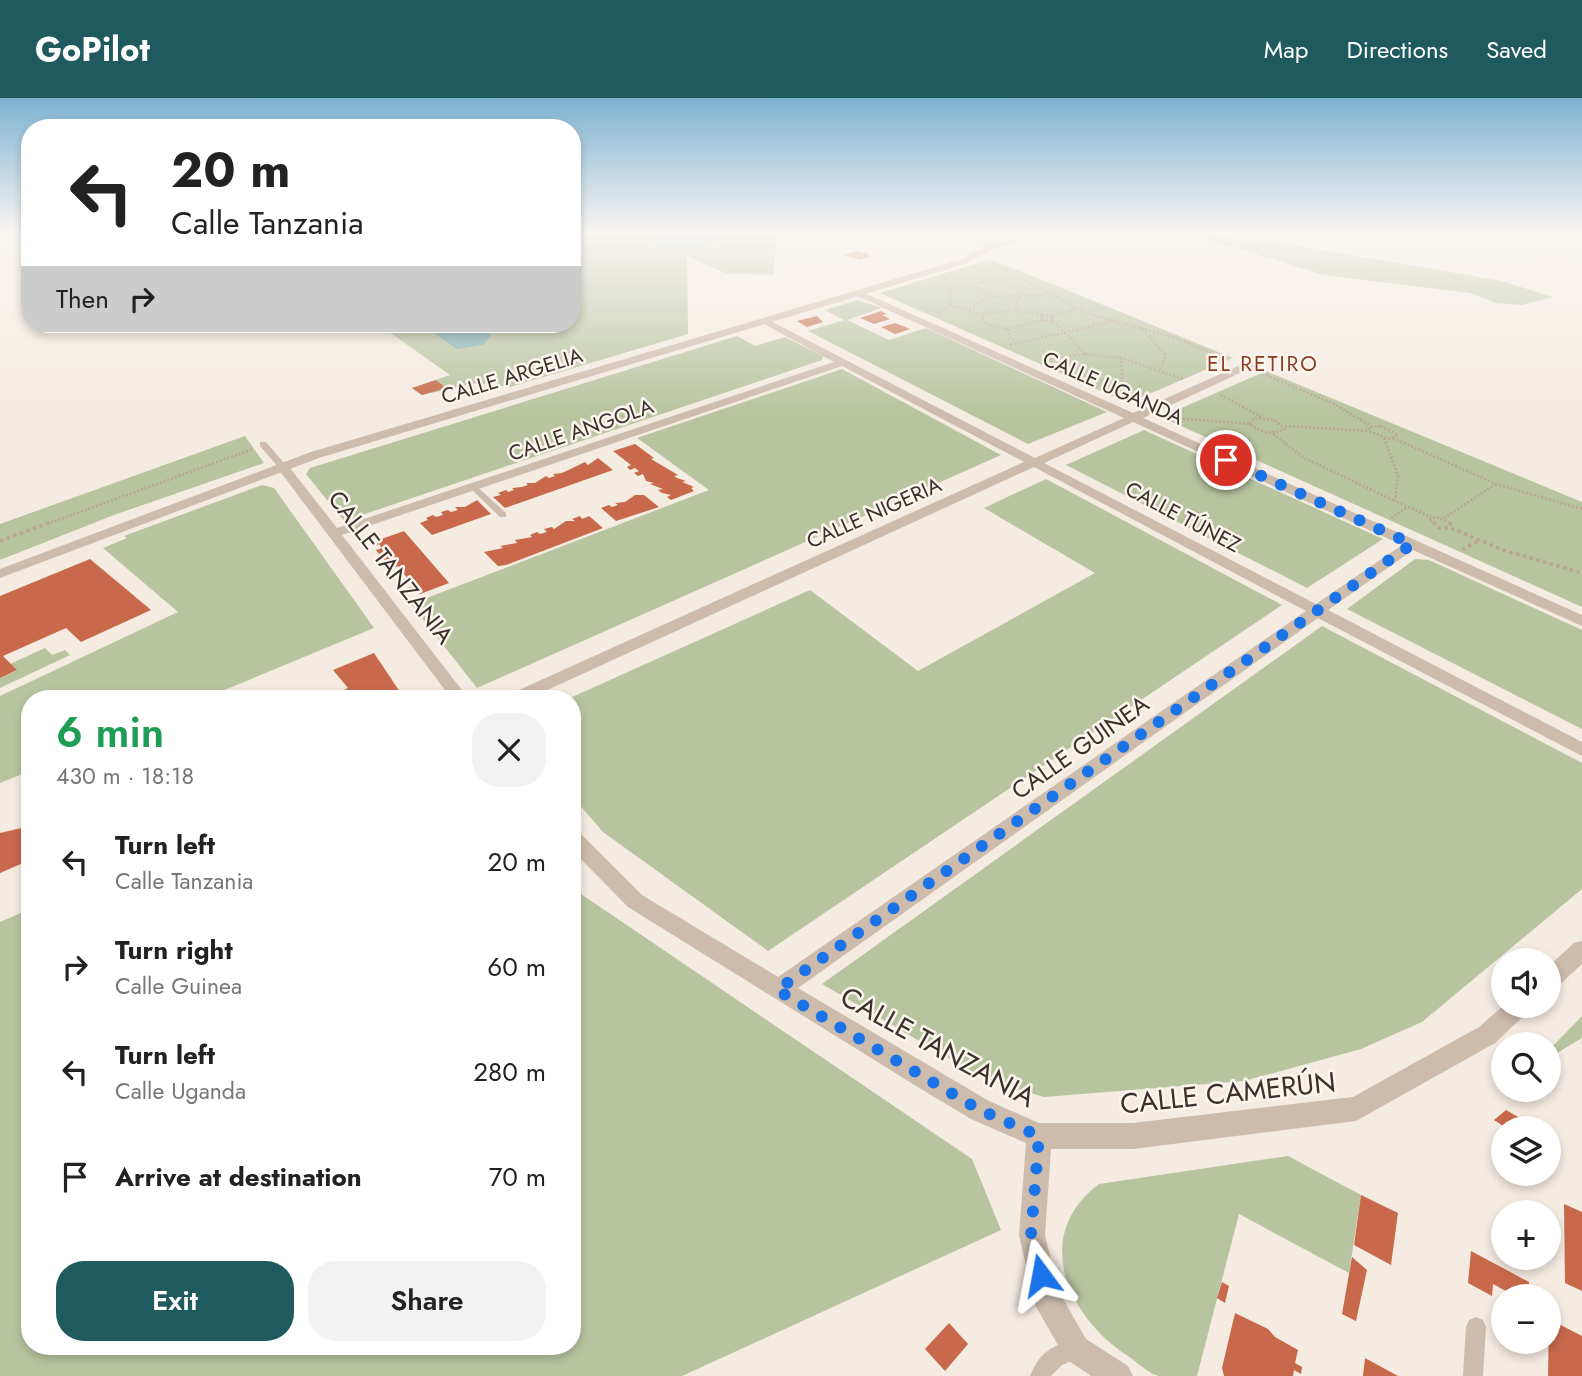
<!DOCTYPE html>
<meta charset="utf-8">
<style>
body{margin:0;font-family:Jost,sans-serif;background:#f2f2f2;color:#222;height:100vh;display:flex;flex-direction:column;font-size:26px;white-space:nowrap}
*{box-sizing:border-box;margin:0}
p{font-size:23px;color:#767676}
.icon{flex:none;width:38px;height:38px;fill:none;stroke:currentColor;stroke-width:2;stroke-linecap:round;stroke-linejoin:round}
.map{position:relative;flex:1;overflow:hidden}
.details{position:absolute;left:21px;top:592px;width:560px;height:665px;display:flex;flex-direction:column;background:#fff;border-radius:28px;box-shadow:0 4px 10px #0003}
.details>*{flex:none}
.guide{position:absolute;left:21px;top:21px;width:560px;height:214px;border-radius:28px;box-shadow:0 4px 10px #0003;background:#fff;color:#222;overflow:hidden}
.buttons{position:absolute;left:1491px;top:850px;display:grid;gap:14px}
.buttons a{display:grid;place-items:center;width:70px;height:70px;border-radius:50%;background:#fff;box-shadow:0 4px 10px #0003;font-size:35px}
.pin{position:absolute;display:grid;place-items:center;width:60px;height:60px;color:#fff;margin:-30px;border:4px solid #fff;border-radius:50%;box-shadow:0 2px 7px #0007}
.me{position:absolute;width:77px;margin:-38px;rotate:347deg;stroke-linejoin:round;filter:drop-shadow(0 0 5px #0008)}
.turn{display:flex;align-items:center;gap:24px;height:147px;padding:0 35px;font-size:32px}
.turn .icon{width:91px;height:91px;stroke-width:2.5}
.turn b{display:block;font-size:49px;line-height:60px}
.then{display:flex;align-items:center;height:66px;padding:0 35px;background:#0003;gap:14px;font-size:26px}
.round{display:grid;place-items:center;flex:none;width:74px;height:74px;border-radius:28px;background:#f2f2f2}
.overview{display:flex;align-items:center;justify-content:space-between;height:119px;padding:0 35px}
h1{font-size:42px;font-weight:600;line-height:52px;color:#1e9e55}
.button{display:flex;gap:14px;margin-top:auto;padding:14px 35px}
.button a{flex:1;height:80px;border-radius:28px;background:#1f5a5e;color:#fff;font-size:28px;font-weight:600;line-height:80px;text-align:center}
.button a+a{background:#f2f2f2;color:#222}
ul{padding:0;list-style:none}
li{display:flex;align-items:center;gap:21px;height:105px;padding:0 35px}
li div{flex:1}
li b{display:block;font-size:26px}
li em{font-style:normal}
header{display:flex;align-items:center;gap:42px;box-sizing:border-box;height:98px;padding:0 35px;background:#1f5a5e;color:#fff}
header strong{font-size:33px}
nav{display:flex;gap:38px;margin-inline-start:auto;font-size:24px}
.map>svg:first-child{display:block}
.green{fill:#b8c4a0}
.water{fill:#7fb0b2}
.building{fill:#c8694b}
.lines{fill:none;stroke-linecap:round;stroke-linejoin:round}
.path-far1{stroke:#b9a596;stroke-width:2.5;stroke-dasharray:2 2;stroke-linecap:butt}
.path{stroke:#b9a596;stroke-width:3.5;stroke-dasharray:3.5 3.5;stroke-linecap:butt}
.service{fill:#cdbbac;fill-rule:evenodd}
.minor{fill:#cdbbac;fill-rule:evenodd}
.tertiary{fill:#cdbbac;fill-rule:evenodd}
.route{stroke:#1a73e8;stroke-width:12;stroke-dasharray:0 21.6}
.labels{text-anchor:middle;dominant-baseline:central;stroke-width:5;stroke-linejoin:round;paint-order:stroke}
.far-neighbourhood-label{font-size:21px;letter-spacing:2px;fill:#8c3b22;stroke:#fbf5ee}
.far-street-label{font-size:21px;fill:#3b302b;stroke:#fbf5ee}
.street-label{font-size:24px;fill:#3b302b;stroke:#fbf5ee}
.near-street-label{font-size:28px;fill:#3b302b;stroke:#fbf5ee}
</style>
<header>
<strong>GoPilot</strong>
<nav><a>Map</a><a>Directions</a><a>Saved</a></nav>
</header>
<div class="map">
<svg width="1582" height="1278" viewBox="0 0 1582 1278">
<rect width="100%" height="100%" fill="#f4ebe1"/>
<path class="green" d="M572,135L778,137L773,177L725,175L687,158L688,236L510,289L477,285L422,297L412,290L450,277L378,226H572Z
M1196,135L1298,148L1502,183L1552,199L1522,207L1496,205L1470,195L1323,177L1241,151L1191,138Z
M991,161L1233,260L1128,305L880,195Z
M858,202L882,210L847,222L889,242L926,230L1107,314L1028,346L808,233L844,222L825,212Z
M737,238L755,248L785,239L823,258L822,262L344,423L306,376L310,370Z
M842,271L1001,357L477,590L411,506L709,392L637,340Z
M1266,273L1582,404V509L1161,319Z
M1144,332L1383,441L1307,490L1066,367Z
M245,338L264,365L114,417L0,462V426Z
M1046,381L1282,507L768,853L603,734L572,698L570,600L810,492L918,573L1095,475L984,410Z
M262,387L274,390L374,530L205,600H30V673L0,685V598L178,514L103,450L127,440L124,438Z
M1415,461L1429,462L1582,532V631L1347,511Z
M1322,528L1582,665V791L1422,924L1361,951L1244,983L1044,999L986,982L822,886Z
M45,550L52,557L65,552L70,557L0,590V580L16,573L10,566Z
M572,790L972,1061L1001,1132L682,1278H0V824L30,811V1248H572Z
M1582,918V940L1549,960V952Z
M1288,1058L1361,1097L1349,1175L1239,1116L1197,1278C1186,1278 1171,1278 1159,1278C1149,1276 1137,1264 1128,1258C1067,1219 1031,1137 1099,1086Z"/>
<path class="water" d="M662,135H711L717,139V145C697,154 672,156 652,146L654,138Z
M421,226H485L491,237L483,247L457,251Z"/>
<path class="building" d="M857,153L870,156L867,157L871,158L860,162L844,157Z
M881,213L887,216L882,217L890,221L874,226L860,220Z
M817,218L823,224L807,229L797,223Z
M895,225L910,231L895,236L881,229Z
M436,282L446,290L422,297L412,290Z
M635,346L654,360L651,361L678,377L674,378L677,380L686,383L682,384L694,389L691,390L694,393L671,402L667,399L671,397L662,395L658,392L663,391L650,386L654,385L646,383L643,376L638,378L634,375L639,373L635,370L630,372L627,369L631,367L613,353Z
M598,360L613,372L505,410L493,399L501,397L498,395L506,392L508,394L514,392L512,390L522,389L528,387L526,385H535L546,378L549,380L555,378L553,376L562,375L585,364L588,367Z
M635,397H644L659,409L616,423L601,410L609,407L612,409L618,407L615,405L625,404Z
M477,402L491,416L432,437L420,425L428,422L426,420L433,417L436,419L443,417L441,414L448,412L451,414L458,412L455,409H465Z
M580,418L582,421L589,418L603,430L506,467L498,468L484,454L503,450L500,448L517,445L515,442L532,439L530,437L537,434L540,436L547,434L544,431L552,429L554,431L566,423H575L572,421Z
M404,433L449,485L420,496L417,492L411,494L407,490L413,488L410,484L404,486L401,482L407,480L404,476L398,478L394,474L401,472L398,468L392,471L388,467L394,465L391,461L385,463L382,459L388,457L385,454L379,456L376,452L382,450L379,446L373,449L370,445Z
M90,461L151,512L81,544L66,530L3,558L17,572L0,580V498Z
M374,555L404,600H335L345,596L342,593L348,590L333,572Z
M30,728V762L0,775V735Z
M1506,1012L1539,1031H1508L1494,1022Z
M1361,1097L1398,1115L1391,1167L1354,1147Z
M1564,1106L1582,1114V1193L1565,1185Z
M1471,1153L1529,1184L1528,1199H1517L1493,1186L1492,1198L1468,1185Z
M1352,1159L1367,1172L1356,1223L1342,1216Z
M1222,1184L1229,1188L1225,1205L1217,1200Z
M1235,1215L1268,1231L1275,1239L1298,1252L1295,1265L1302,1269L1301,1276L1294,1272L1293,1278H1224L1222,1270Z
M1549,1221L1582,1238V1278H1548Z
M949,1225L968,1246L945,1273L925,1251Z
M1365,1260L1398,1278H1363Z"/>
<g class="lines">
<path class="path-far1" d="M992,165L1086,215L1172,239L1225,260
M1005,182L1026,198
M941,186L950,192L990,182L1023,180
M972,188L989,196
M950,207L982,216
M970,211L987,199L1020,198
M1014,212L1020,198L1046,197
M938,215L950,207V192
M1042,217L1014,212L982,216L985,226L1008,231L1042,222
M1042,217L1052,218L1053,223L1042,222Z
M1052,218L1076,211
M1053,223L1086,256
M1008,231L1010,240L1017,244
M1143,231L1166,258L1160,272
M1010,247L1114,223
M1046,262L1086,256L1121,260
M1259,274L1334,306L1371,328
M1221,297L1262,319
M1124,301L1121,260L1183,281
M1175,320L1249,326
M1255,320L1274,322L1285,331C1270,337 1263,335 1249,326Z
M1285,328L1369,333
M1381,328L1398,337L1389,341L1369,333V329Z
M1273,336L1304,360L1395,403
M1384,340L1398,378L1395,403L1431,419
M1393,340L1496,386L1582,411
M1391,420L1407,409
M1444,420L1496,386
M47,426L253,351
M1435,426L1429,421L1437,419L1452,426"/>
<path class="path" d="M1433,424L1439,430H1451
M1450,424L1451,430
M1451,430L1503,452L1582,475
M0,443L51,424
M1462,452L1478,443"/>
<path class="service" d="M1012,135H1022L981,148L976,147Z
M260,344H266L285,366V370H279L260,348Z
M473,385L506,415V419H500L470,390L469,388Z
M1476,1219L1483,1222L1486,1229L1483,1278H1463L1466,1229L1469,1222Z
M1076,1241L1083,1244L1086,1251L1083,1258L1062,1267L1051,1278H1030C1040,1254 1051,1248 1076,1241Z"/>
<path class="minor" d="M858,192L1133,315L1245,265H1253V269L1143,320L1582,517V528L1413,452L1328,512L1582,644V658L1318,520L798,890L989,1003L1039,1025H1133L1353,999L1479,929L1503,908H1530L1527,915L1495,945L1356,1023L1133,1051H1051L1045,1137L1058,1192L1086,1241L1128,1268L1133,1278H1091L1066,1261L1035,1207L1019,1137L1026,1045L971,1021L921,991L628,809L572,752V731L579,734L642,797L778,879L1306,513L1034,369L530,600H508L510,596L1024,364L842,268L342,437L468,600H451L276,368L286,365L337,430L834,264L762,225V221L765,220L1035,360L1124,320L855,197ZM1133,324L1402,447L1316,506L1044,365Z
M1582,843V866L1557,889L1549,892V868L1574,845Z"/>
<path class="tertiary" d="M1031,135H1045L991,152L968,165L319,360L0,480V471L311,354L962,161L985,148Z"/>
</g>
<linearGradient id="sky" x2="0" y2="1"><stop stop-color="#7eb2d2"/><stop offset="0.43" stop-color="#faf6f2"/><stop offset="1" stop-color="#faf6f2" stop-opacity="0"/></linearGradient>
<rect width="1582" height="314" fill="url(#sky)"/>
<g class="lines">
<path class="route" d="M1041,1177L1031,1137L1039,1038L980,1012L777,892L1412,446L1226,362"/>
</g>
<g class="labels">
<g class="far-neighbourhood-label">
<text x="1263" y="266">EL RETIRO</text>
</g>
<g class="far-street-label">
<text transform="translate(512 278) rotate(-17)">CALLE ARGELIA</text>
<text transform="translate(1113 290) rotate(24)">CALLE UGANDA</text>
<text transform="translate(581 332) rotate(-19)">CALLE ANGOLA</text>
<text transform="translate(874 415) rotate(-24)">CALLE NIGERIA</text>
<text transform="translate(1183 419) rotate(28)">CALLE TÚNEZ</text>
</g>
<g class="street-label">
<text transform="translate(391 469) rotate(52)">CALLE TANZANIA</text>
<text transform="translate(1080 649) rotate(-35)">CALLE GUINEA</text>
</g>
<g class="near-street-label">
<text transform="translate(938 949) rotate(29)">CALLE TANZANIA</text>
<text transform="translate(1228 995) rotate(-6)">CALLE CAMERÚN</text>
</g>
</g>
</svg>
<div class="buttons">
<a><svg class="icon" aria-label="sound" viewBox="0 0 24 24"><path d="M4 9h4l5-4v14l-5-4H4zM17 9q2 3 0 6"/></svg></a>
<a><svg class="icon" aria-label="search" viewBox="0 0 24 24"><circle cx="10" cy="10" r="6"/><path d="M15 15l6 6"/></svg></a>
<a><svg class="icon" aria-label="layers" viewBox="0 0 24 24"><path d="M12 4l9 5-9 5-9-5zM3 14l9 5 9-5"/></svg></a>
<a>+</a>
<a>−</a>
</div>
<div class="pin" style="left:1226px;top:362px;background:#d93025"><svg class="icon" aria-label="arrive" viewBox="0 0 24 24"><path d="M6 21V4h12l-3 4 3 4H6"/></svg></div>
<svg class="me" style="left:1041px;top:1177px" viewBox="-20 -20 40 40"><path d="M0-17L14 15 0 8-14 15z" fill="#1a73e8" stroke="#fff" stroke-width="4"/></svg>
<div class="guide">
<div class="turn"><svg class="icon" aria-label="left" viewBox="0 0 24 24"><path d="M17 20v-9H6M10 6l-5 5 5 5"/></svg><div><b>20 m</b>Calle Tanzania</div></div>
<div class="then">Then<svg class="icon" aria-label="right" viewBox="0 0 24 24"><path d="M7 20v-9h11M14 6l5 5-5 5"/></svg></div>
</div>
<section class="details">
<div class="overview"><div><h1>6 min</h1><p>430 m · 18:18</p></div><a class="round"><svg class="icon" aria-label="close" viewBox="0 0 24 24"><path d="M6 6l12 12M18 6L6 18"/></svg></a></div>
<ul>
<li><svg class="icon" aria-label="left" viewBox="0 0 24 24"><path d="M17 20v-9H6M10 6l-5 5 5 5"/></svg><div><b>Turn left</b><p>Calle Tanzania</p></div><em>20 m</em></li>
<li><svg class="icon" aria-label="right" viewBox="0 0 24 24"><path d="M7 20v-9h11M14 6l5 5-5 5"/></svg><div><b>Turn right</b><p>Calle Guinea</p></div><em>60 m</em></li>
<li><svg class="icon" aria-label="left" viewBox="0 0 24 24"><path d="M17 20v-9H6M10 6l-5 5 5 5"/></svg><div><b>Turn left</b><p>Calle Uganda</p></div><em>280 m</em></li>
<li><svg class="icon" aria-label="arrive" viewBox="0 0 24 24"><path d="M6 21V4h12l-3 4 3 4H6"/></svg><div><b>Arrive at destination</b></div><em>70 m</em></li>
</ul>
<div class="button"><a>Exit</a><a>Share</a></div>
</section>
</div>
